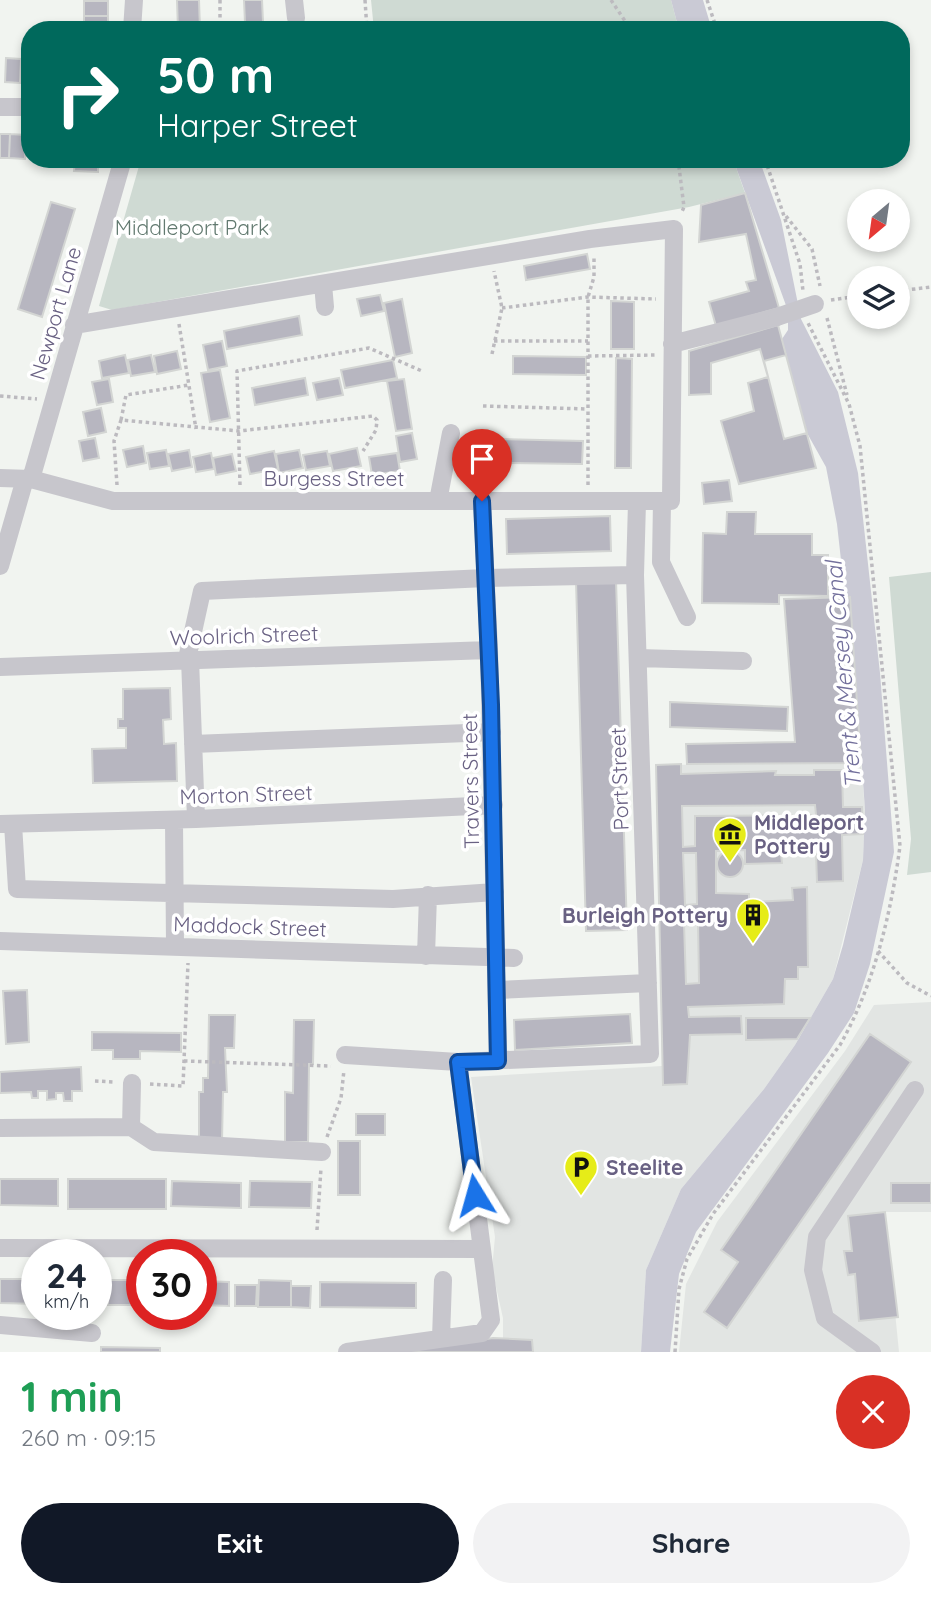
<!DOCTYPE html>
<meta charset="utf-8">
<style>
body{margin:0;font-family:Quicksand,sans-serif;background:#f2f2f3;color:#1f2937;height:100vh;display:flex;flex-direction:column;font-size:26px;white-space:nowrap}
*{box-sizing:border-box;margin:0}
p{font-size:23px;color:#747a83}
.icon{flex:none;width:38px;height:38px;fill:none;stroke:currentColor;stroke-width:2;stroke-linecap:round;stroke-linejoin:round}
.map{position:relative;height:1352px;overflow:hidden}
.panel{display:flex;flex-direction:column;background:#fff;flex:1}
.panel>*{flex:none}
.banner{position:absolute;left:21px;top:21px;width:889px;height:147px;border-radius:28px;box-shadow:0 4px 10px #0003;background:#00695c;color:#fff;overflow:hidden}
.needle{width:46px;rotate:209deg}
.controls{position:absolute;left:847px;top:189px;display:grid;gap:14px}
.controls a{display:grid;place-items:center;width:63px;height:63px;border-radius:50%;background:#fff;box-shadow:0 4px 10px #0003;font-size:35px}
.speed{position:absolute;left:21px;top:1239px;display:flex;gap:14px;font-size:35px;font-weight:700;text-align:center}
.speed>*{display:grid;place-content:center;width:91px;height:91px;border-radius:50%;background:#fff;box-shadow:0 4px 10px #0003;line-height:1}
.speed small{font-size:18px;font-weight:400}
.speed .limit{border:10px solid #d22;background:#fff;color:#111}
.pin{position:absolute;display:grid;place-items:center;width:60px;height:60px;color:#fff;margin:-72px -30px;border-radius:50% 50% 50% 0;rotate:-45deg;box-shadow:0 0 7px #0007}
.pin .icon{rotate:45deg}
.me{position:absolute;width:77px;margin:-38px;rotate:352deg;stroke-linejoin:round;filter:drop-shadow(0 0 5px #0008)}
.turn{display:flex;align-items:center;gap:24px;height:147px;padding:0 21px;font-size:32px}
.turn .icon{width:91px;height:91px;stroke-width:2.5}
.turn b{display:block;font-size:49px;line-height:60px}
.round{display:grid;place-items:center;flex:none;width:74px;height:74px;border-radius:37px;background:#f2f2f3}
.headline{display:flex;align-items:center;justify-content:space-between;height:119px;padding:0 21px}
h1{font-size:42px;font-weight:800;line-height:52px;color:#1e9e55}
.cta{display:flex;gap:14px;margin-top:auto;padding:14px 21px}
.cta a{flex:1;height:80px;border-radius:42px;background:#111827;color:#fff;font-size:28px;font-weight:800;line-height:80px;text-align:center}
.cta a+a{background:#f2f2f3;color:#1f2937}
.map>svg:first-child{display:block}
.built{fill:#e2e5e3}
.green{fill:#cfdad3}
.water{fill:#cacad5}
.building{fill:#b7b6c0;stroke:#d3d5d3;stroke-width:2;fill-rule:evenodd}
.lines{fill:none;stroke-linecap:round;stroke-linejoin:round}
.path{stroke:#bcbabf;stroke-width:3.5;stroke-dasharray:3.5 3.5;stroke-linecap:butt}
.minor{stroke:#c7c6cc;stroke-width:18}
.minor-bridge{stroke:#c7c6cc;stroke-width:18}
.route-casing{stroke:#114b97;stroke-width:18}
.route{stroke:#1a73e8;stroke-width:12}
.labels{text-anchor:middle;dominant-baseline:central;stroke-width:7;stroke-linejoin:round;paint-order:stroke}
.park-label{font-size:21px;fill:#61796f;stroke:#fff}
.street-label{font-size:21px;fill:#696183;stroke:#fff}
.poi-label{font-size:21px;font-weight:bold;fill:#696183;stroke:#fff;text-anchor:start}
.water-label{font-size:23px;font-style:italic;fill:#73709c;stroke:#fff}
</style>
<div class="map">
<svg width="931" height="1352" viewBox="0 0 931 1352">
<rect width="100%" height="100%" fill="#f1f4f0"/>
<path class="built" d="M861,763L865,810L863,860L833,979L795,1045L764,1089L681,1189L646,1270L641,1352H401L503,1338V1318L492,1269L495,1237L471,1077L662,1066L656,765Z
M931,1002V1212H885L899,1352H679L686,1284L717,1222L845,1051L874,1005Z"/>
<path class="green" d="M371,0H671L679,30H374Z
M141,159H733L745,193L689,207L112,310L99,306Z
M931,572V872L907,875L911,839L889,577Z"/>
<path class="water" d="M671,0H703L712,30H679Z
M733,159H759L781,220L801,319L838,392L858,473L880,673L894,852L870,964L854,1013L828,1053L696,1232L679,1274L670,1352H641L646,1270L681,1189L764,1089L795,1045L833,979L843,945L863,860L865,810L850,598L840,597L843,578L837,524L826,467L807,433L782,339L788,330V311Z"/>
<path class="building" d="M177,0H199L200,30H178Z
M244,0H262L263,22L245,23Z
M84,1H108V16H84Z
M84,16H108V30H84Z
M6,58L21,59L20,83L5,82Z
M21,59H30V83H20Z
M0,134H10L9,158H0Z
M10,134L26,135L25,159L9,158Z
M75,159H98V172L74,171Z
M745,193L779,308L716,326L709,302L749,291L746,282L756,280L746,234L699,242L701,205Z
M51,202L75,209L42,317L18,309Z
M587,254L590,269L526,280L524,266Z
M380,295L384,311L361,316L357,299Z
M402,299L412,353L395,357L384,303Z
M611,301L634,302V349H611Z
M299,316L302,335L227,349L224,331Z
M778,325L816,468L739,484L721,421L754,411L748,383L768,377L760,349L711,363V394L689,395V351Z
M222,341L227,366L208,370L203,345Z
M177,351L181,369L157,374L154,356Z
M125,355L129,373L102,378L99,361Z
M151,355L155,372L131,376L128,360Z
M786,355L807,433L784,439L764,361Z
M513,356L586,357V375L513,374Z
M616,358L632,359L631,468H615Z
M393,360L397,378L345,388L341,370Z
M220,370L230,418L210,422L201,373Z
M305,378L308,395L255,405L252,388Z
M339,378L343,395L317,400L313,383Z
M109,379L113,402L97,405L92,382Z
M404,379L412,429L396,431L387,381Z
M101,408L106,432L88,436L83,412Z
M412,433L417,459L400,462L396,436Z
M95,438L99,458L83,461L79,441Z
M499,439L583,441L582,464L498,463Z
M143,446L146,463L127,467L123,450Z
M357,448L361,466L333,471L329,454Z
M166,450L169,466L150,469L147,453Z
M189,450L192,467L172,471L168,454Z
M299,450L303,468L279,473L276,454Z
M274,451L278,469L250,474L246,457Z
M327,451L330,466L306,470L303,455Z
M211,453L214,469L196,472L193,457Z
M397,453L400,471L372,475L369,457Z
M232,454L236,471L216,475L213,458Z
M729,480L732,501L704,504L702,483Z
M727,512H756L755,534H812V555H828V596L779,595V604L702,603L703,533L726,534Z
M610,516L611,551L507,554L506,519Z
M616,580L627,930L586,931L576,581Z
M850,597L861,763L687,764L686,744L795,742L784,599Z
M170,688L171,719L163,720L164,744L176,743L177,781L93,783L92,749L126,748V728H118V719H123V689Z
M670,702L788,707L787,731L670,727Z
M681,764V774L776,771L775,775H814V770H842L843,807H862L863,834L842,835L843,881L817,882L816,853L781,854L782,863L745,864V850L716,851V893L749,894V902L793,900L792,888L807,887L808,967H798V979H785L784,1004L688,1007L689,1017L741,1016L742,1034L690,1035L687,1084L663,1085L656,765ZM815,805L816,815L695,816V846L683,847L682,806ZM683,853H696L697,904L685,905ZM698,922L699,983L686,984L684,923Z
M717 864a13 13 0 1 1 26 0a13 13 0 1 1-26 0Z
M27,990L29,1042L6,1044L3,991Z
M630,1014L632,1043L515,1050L514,1020Z
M209,1015H235L234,1048H225L227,1092H223L222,1142H199V1092H203V1078H208Z
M746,1018H810L797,1039L746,1040Z
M294,1020H314L313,1064H309L308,1142H285V1092L293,1093Z
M92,1032L181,1033V1052L140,1051V1059H113V1050H92Z
M870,1034L911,1062L727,1328L704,1312L738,1262L721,1250Z
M81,1067L82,1091H72V1101H64L63,1093H56V1099L47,1100V1091H38V1098H32L31,1092L0,1093V1072Z
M356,1114H385V1135H356Z
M338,1141H360V1195H338Z
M0,1179H58V1206L0,1205Z
M68,1179H166V1209H68Z
M172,1181L241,1183V1208L171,1206Z
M250,1181L312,1182L311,1208L249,1207Z
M891,1183H931V1203H891Z
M885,1212L898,1317L859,1321L855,1274L848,1275L844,1251H852L848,1216Z
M0,1279H37V1304L0,1303Z
M108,1280H142V1305H108Z
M259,1280L291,1281V1307H258Z
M201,1281L229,1282V1306L201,1305Z
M320,1282L416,1283V1308L320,1307Z
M235,1285H257L256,1306H235Z
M291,1286H311L310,1308L291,1307Z
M493,1338L532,1340L533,1352H401Z
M101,1347L160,1348V1352H101Z"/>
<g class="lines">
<path class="path" d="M220,0V30
M365,0L367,30
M611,0L631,30
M707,0L717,30
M678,159L684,207L681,214
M765,159L800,264L803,291
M786,216L812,249L820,286
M898,291L931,287
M831,300L859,296
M502,308L588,297L656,299
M827,318L847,395
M179,324L196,429
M494,341H588
M492,354L502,308L494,271
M588,356L656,355
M0,396L37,399
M483,406L588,409
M121,420L126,395L189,385
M117,485L114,441L121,420L239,431L373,416L377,420L376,430L363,451
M240,485L237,371L369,348L422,371
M588,485V297L594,277V256
M878,951L907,983L931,996
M184,1061L331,1066
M95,1081L114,1082
M150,1084L183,1086L188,963
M327,1137L341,1098L344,1070
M317,1230L321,1168
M675,1352L679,1289L687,1259L713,1214L840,1045C874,985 891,914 900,846L860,446L849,404L808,323"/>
<path class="minor" d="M294,0L296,18
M132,30L134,0
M0,107H30
M323,284L325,307
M672,344L777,317
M0,478L31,479L113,501H671L674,229L590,239L74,325
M31,479L123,159
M438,501L451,433
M482,501L489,650L498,1061
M662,501L661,562L687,617
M0,566L25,479
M638,658L743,661
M187,659L202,591L486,578L635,575
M190,659L196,819
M0,667L489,650
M193,744L492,732
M174,820L175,946
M0,824L196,819L494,805
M13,824L17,889L393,899L495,892
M0,941L514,958
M426,956L428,895
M498,990L648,983
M345,1055L458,1062L650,1054L635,575L637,502
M131,1127L154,1142L322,1152
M0,1128L131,1127L132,1083
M0,1248L482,1249
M0,1325L92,1333
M441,1338L443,1280
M347,1352L482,1333L491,1320L458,1062
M872,1352L825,1318L813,1270L817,1237L915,1090"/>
<path class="minor-bridge" d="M777,317L815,304"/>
</g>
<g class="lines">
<g class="route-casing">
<path id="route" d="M475,1195L458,1062L498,1061L491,705L482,501"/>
</g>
<use href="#route" class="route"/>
</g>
<defs>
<g id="museum-pin" transform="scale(1.75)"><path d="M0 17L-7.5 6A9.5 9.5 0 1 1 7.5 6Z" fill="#e6ec18" stroke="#fff"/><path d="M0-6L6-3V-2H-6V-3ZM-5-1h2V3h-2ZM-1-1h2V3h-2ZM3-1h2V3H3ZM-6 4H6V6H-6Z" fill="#111"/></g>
<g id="building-pin" transform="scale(1.75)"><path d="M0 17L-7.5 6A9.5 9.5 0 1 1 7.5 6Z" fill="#e6ec18" stroke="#fff"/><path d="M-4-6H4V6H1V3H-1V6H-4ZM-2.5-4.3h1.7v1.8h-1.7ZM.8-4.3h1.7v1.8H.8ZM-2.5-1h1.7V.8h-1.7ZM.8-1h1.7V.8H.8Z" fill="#111"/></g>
<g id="parking-pin" transform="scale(1.75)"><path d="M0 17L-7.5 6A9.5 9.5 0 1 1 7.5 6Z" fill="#e6ec18" stroke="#fff"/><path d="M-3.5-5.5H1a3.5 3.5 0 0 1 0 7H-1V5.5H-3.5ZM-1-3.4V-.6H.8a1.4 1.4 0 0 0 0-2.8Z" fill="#111"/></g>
</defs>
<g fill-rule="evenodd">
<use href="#museum-pin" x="730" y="834"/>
<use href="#building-pin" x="753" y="915"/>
<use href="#parking-pin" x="581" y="1167"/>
</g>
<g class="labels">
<g class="park-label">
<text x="192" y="227">Middleport Park</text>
</g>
<g class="street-label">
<text transform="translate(55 313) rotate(-74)">Newport Lane</text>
<text x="334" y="478">Burgess Street</text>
<text transform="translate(244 635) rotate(-2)">Woolrich Street</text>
<text transform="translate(619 779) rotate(-92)">Port Street</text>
<text transform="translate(470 781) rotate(-91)">Travers Street</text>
<text transform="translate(246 794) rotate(-2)">Morton Street</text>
<text transform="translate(250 926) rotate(2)">Maddock Street</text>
</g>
<g class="poi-label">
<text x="754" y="822">Middleport<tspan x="754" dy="24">Pottery</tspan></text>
<text x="728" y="915" text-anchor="end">Burleigh Pottery</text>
<text x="606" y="1167">Steelite</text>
</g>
<g class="water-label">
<text transform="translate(843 675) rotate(-95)">Trent &amp; Mersey Canal</text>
</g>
</g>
</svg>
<div class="controls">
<a><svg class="needle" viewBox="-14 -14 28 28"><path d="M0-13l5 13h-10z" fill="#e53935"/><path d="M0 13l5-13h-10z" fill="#747a83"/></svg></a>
<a><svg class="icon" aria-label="layers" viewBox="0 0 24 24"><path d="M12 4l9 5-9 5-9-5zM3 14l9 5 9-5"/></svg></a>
</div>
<div class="speed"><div>24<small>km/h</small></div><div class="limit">30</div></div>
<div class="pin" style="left:482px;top:501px;background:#d93025"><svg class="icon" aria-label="arrive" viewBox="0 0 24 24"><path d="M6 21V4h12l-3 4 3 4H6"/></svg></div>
<svg class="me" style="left:475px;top:1195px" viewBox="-20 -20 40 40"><path d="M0-17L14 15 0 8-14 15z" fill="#1a73e8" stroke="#fff" stroke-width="4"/></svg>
<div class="banner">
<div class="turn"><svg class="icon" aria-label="right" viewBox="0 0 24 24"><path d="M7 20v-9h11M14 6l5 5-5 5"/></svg><div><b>50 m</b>Harper Street</div></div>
</div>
</div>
<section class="panel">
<div class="headline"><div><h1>1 min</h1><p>260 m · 09:15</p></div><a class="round" style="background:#d93025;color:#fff"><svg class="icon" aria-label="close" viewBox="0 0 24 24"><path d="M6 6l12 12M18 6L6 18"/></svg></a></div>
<div class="cta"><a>Exit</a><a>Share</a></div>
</section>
